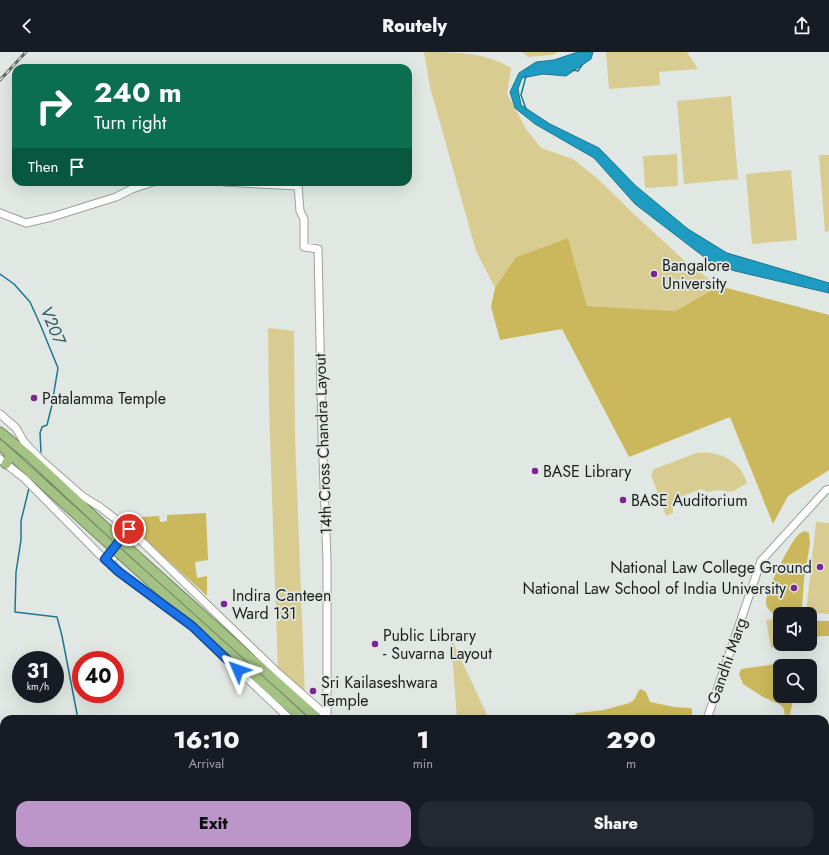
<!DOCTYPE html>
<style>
body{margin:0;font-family:Jost,sans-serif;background:#242831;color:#f1f3f6;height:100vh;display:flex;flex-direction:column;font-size:15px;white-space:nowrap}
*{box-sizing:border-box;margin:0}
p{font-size:13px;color:#9ea1a6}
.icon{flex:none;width:22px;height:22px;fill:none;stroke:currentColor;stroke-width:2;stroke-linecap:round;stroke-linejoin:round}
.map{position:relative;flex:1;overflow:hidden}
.details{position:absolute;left:0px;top:663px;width:829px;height:140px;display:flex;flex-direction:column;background:#171b24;border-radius:12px 12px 0 0;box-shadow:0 4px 16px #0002}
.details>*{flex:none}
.guide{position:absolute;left:12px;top:12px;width:400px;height:122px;border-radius:12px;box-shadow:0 4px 16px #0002;background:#0b6e4f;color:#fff;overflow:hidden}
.fabs{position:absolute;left:773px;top:555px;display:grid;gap:8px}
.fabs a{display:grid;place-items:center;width:44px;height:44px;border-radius:8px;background:#171b24;box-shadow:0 4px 16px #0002;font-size:20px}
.speed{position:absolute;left:12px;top:599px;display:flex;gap:8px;font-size:20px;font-weight:700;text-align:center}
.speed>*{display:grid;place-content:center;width:52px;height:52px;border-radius:50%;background:#171b24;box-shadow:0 4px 16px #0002;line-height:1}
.speed small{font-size:10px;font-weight:400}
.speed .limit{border:6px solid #d22;background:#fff;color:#111}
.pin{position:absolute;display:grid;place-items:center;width:34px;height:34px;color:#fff;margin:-17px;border:2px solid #fff;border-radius:50%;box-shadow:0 1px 4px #0007}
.me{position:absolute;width:44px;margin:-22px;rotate:313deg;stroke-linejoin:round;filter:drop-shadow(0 0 3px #0008)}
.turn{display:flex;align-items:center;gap:14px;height:84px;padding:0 16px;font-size:18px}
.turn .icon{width:52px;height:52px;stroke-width:2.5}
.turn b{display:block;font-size:28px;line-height:34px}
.then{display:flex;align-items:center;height:38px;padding:0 16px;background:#0003;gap:8px;font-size:15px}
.eta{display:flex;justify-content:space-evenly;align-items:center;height:68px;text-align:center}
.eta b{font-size:24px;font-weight:800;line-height:28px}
.cta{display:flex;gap:8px;margin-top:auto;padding:8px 16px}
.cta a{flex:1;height:46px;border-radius:12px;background:#bd96c9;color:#111;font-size:16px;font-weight:800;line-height:46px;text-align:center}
.cta a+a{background:#242831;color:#f1f3f6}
header{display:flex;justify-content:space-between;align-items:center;height:52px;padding:0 16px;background:#171b24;font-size:18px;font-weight:800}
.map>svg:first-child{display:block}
.green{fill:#d9cc90}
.forest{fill:#cbb85c}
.water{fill:#1e9bc1;stroke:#1d7690}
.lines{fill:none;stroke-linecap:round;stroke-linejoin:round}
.stream{stroke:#1d7690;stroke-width:1.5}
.secondary-casing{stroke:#9ba19d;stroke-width:9}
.highway-casing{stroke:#748960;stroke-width:11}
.secondary{stroke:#fff;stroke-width:7}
.highway{stroke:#a3c284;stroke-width:9}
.rail-casing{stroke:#626663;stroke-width:3}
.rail{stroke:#e1e8e4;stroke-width:1.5;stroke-dasharray:4.5;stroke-linecap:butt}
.highway-bridge-casing{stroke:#748960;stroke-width:11;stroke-linecap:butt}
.highway-bridge{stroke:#a3c284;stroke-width:9}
.route-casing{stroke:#114b97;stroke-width:10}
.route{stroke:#1a73e8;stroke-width:7}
.poi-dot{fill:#7e2492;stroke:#e1e8e4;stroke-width:1.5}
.labels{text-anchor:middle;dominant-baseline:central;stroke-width:3.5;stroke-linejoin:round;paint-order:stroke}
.poi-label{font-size:16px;fill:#1c1f1d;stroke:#e1e8e4;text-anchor:start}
.street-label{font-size:16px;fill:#1c1f1d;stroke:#e1e8e4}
.water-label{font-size:17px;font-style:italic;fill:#2b5a6b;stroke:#e1e8e4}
</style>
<header><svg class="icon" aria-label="back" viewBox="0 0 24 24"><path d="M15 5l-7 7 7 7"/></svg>Routely<svg class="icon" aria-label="share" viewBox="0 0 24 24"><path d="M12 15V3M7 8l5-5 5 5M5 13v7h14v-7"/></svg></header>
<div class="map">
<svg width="829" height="803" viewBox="0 0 829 803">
<rect width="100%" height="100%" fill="#e1e8e4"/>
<path class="green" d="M424,0C455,0 485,0 511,16L507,42L526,77L541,96L573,107L598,127L636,164L686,210L719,234L675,259L587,254L568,186L516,205L495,236L476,199L430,35Z
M522,0H558L552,3L528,5Z
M606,0H687L698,17L659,20L660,33L609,37Z
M731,44L738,127L684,132L677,49Z
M677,102L678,134L645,136L643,104Z
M819,103H829V179L825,180Z
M791,118L797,188L752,192L746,122Z
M268,276L294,279L295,384L305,645L278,621L269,354Z
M697,401C718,398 741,409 747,431L732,440L720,438L707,440L701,437L673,448V461L666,464L651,423L654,417Z
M816,470L829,471V562L806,560Z
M780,566V592H789V593L771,596L766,568Z
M451,586L489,667H457Z"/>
<path class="forest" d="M568,186L587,254L675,259L719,234L829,263V418L788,444L773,472L730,365L629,405L562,277L500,288L491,255L495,236L516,205Z
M206,461L208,508L195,510L197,526L207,524V544L128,472L142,465L159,464L160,470L167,469V463Z
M805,479L809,481L810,492L804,527L802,556L806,562C797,562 779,564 773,561C770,559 766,555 766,551C765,540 790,490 799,482C800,481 803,480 805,479Z
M810,566L818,569H829V584H820L810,589Z
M793,592H807L801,597H793Z
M788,607L790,610V614H780V644H794L789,667H785L784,657L781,653L763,645L743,632L739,622L741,617L770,613L782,608Z
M641,637L646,640L650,650L675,655L690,656L692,657V664L690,667H566L577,661L604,658L629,651L634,648L639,638Z"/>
<path class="water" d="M578,0H593L591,7L566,24L543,22L522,26L518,37L521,53L550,72L599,96L636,134L688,177L727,201L829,231V241L735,219L712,211L635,152L594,106L535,72L515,56L510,40L519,21L536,10L554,8Z"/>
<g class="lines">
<path class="stream" d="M573,18L578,19L582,13
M526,57L521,43L526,24
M0,222L14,232L30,250L40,272L58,316L53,346
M41,400L40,381L42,375L47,373L52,353
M29,436L21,469V488L16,520L15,560L57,565L62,584L78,667
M94,799V803"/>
<g class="secondary-casing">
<path id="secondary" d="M224,130L298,134L300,159L304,167V195L318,197L322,383L327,507V664
M0,161L26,171L52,165L116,145L132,137L153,130
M0,362L16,376L24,390L41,408L82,444L100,455L131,479L278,621L328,665
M0,407L25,427L100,503L119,520L192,574L290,667
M105,507L129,477
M109,511L133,481
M707,667L761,509L826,438L829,437
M288,799V803
M414,799L417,803
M445,799L447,803
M662,803L663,799"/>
</g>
<g class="highway-casing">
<path id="highway" d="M0,380L29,404L118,487
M0,393L110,493
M6,412L11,403
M128,496L318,667
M122,504L303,667
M424,799L427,803
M436,799L438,803"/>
</g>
<use href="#secondary" class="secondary"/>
<use href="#highway" class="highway"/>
<g class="rail-casing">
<path id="rail" d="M0,28L26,0"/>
</g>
<use href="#rail" class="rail"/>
<g class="highway-bridge-casing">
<path id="highway-bridge" d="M118,487L128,496
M110,493L122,504"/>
</g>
<use href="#highway-bridge" class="highway-bridge"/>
</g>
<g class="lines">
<g class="route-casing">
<path id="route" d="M129,477L105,507L119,520L192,574L238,618"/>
</g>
<use href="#route" class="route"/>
</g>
<g class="poi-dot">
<circle cx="654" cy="222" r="4"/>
<circle cx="34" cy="346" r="4"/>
<circle cx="535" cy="419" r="4"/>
<circle cx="623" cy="448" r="4"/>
<circle cx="820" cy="515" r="4"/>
<circle cx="794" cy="536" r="4"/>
<circle cx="224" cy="552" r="4"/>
<circle cx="375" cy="592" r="4"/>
<circle cx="313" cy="639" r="4"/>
</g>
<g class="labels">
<g class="poi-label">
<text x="662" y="213">Bangalore<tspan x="662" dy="18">University</tspan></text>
<text x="42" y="346">Patalamma Temple</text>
<text x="543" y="419">BASE Library</text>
<text x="631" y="448">BASE Auditorium</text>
<text x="812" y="515" text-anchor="end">National Law College Ground</text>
<text x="786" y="536" text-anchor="end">National Law School of India University</text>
<text x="232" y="543">Indira Canteen<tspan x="232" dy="18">Ward 131</tspan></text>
<text x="383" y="583">Public Library<tspan x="383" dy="18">- Suvarna Layout</tspan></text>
<text x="321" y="630">Sri Kailaseshwara<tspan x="321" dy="18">Temple</tspan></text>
</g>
<g class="street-label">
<text transform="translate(323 392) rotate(-92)">14th Cross Chandra Layout</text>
<text transform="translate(727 609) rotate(-71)">Gandhi Marg</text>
</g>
<g class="water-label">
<text transform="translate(53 273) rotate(67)">V207</text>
</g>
</g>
</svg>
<div class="fabs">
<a><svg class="icon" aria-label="sound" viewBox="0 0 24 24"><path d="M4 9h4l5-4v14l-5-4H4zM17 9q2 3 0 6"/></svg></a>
<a><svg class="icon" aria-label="search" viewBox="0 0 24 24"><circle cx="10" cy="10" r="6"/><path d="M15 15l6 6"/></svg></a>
</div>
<div class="speed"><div>31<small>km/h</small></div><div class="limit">40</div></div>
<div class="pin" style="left:129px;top:477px;background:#d93025"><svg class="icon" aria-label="arrive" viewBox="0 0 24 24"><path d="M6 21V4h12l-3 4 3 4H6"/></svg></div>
<svg class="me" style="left:238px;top:618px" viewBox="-20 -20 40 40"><path d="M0-17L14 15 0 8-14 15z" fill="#1a73e8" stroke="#fff" stroke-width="4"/></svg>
<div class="guide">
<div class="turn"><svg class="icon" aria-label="right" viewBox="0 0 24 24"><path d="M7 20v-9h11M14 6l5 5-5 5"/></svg><div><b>240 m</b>Turn right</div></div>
<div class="then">Then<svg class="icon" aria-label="arrive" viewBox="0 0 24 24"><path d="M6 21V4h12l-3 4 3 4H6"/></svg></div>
</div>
<section class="details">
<div class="eta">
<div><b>16:10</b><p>Arrival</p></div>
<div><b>1</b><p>min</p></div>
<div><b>290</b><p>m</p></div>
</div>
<div class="cta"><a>Exit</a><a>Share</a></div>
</section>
</div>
